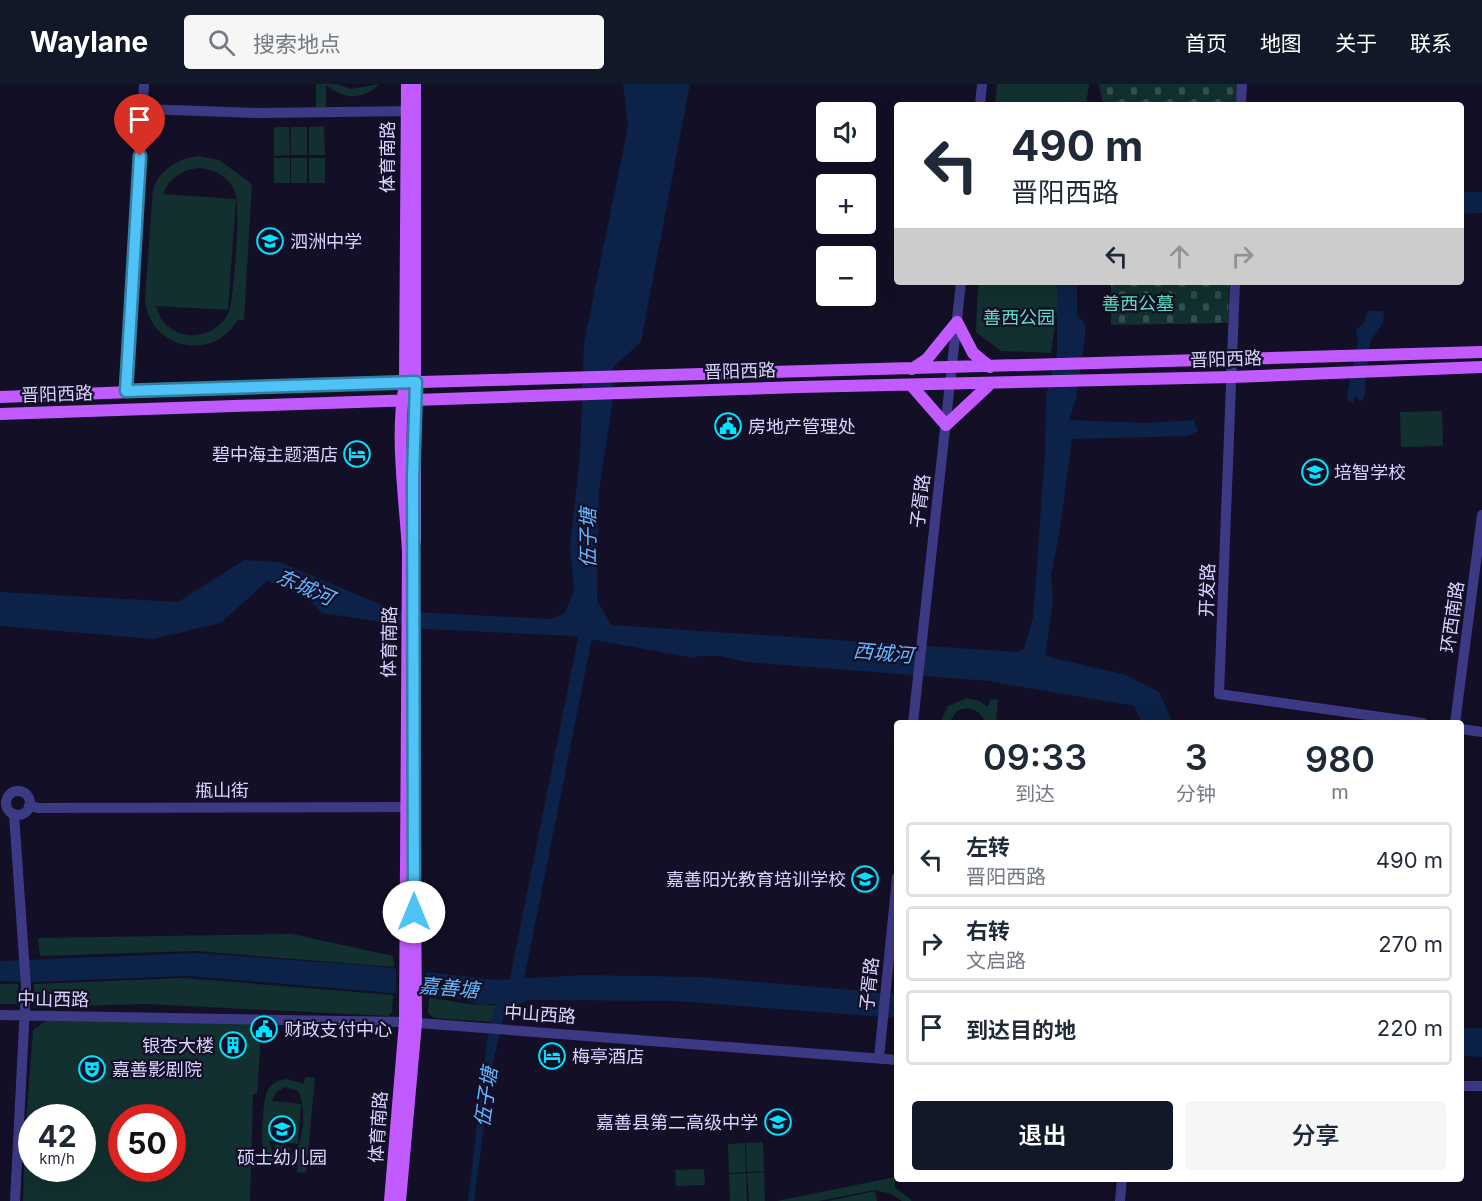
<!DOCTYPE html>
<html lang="zh">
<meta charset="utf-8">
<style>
body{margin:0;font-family:Inter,"Noto Sans SC",sans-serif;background:#f6f6f7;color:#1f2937;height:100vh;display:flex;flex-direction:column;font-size:22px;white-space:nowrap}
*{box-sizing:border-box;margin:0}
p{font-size:20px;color:#747a83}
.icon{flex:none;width:33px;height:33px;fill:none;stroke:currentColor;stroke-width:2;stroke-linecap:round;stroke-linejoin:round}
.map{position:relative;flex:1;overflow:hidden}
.details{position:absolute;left:894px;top:636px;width:570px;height:462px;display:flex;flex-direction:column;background:#fff;border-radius:6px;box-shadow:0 6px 24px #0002}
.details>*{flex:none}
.top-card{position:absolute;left:894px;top:18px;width:570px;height:183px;border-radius:6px;box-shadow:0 6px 24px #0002;background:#fff;color:#1f2937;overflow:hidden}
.buttons{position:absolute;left:816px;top:18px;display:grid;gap:12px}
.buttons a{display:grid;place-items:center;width:60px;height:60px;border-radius:6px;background:#fff;box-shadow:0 6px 24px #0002;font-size:30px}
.speed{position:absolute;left:18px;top:1020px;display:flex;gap:12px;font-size:30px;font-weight:700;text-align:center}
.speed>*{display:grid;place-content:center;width:78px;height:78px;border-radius:50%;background:#fff;box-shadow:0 6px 24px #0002;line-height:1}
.speed small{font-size:15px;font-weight:400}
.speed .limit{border:9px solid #d22;background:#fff;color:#111}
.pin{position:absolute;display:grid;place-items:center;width:51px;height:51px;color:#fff;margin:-62px -26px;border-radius:50% 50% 50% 0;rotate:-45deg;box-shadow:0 0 6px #0007}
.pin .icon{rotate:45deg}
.me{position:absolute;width:66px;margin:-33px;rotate:0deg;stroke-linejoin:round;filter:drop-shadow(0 0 4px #0008)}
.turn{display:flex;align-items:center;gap:21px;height:126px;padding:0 18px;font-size:27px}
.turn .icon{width:78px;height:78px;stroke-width:2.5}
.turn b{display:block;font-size:42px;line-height:51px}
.lanes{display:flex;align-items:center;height:57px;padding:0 18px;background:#0003;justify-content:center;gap:30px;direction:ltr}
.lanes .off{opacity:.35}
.eta{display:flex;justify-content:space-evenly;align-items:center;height:102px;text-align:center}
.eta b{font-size:36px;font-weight:600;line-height:42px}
.cta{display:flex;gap:12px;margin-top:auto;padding:12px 18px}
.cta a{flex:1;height:69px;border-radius:6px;background:#111827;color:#fff;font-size:24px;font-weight:600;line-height:69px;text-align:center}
.cta a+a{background:#f6f6f7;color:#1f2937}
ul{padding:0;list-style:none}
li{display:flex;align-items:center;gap:18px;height:75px;margin:0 12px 9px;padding:0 6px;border:3px solid #e0e1e3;border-radius:6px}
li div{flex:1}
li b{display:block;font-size:22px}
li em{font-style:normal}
header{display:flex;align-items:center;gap:36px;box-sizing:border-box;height:84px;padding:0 30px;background:#111827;color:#fff}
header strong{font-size:28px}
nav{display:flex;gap:33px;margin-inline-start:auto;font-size:21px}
.search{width:420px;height:54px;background:#f6f6f7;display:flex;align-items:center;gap:15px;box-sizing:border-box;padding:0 21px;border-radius:6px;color:#747a83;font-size:22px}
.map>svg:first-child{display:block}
.cemetery{fill:url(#cemetery-stones)}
.park{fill:#12302f;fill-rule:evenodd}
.water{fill:#0c2248}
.pier{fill:#130f26}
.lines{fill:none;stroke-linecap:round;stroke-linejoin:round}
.river{stroke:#0c2248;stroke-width:14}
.minor{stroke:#3d3a85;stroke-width:10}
.major{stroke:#c25bff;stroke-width:12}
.route-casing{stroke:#337fa1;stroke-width:15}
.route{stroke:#4fc3f7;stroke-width:10}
.labels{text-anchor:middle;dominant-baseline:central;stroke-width:4.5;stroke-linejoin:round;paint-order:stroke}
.street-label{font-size:18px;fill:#d9d4ff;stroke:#130f26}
.poi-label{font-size:18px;fill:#d9d4ff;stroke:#130f26;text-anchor:start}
.park-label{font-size:18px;fill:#5fe0c0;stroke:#130f26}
.water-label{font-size:20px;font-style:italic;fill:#62b6ff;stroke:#130f26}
</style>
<header>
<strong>Waylane</strong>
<div class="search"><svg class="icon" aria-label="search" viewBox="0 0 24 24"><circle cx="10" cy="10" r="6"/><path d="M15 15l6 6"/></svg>搜索地点</div>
<nav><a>首页</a><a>地图</a><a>关于</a><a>联系</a></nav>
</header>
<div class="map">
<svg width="1482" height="1117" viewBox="0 0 1482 1117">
<defs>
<pattern id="cemetery-stones" width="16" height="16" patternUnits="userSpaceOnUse" patternTransform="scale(1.5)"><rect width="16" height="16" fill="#12302f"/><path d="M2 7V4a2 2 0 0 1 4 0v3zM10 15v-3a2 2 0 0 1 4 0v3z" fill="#344d4e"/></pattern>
</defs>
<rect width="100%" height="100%" fill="#130f26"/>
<path class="cemetery" d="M1099,0H1238L1236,21H1103Z
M1111,198H1229L1228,239L1111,241Z"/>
<path class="park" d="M316,0H337L351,5L379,0C363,17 343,15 326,1V23H316Z
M997,0H1089L1086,21H995Z
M324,42L325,71H309V43Z
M274,43H289L290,71L274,72Z
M291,43H307V71H291Z
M198,72L219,76L252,100L244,236H237C213,280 147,264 145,214L153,105C161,85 177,75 198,72ZM198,84C214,85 229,92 235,108C241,124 234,205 230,225C217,260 166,261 156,222L228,226L236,115L163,110C169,94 181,86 198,84Z
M274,74H290V99H274Z
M291,74H307V99H291Z
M309,74H325V99H309Z
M978,198H1061L1051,269L1001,267L976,248Z
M1442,327L1443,362L1401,363L1400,328Z
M967,614L979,617L988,623L990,615L998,616L996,639H985C981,626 970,621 957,627L949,639H940L948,622Z
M292,850L393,872L394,883L196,867L40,872L38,854Z
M184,894L393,911L392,928L388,932L147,920L34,923V900Z
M0,900H18L17,920H0Z
M429,914C451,916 474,923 495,921L493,938L434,934L428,929Z
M50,934L262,937L257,1010H253L250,1117H23L25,1052L33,946ZM32,1034H82V1084H32ZM122,1034H172V1084H122Z
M305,993L315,994L306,1089L297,1088V1079C259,1096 261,1055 263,1032C264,1023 264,1012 269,1004C274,998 279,996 286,995L304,1000ZM285,1003L298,1007C308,1020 305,1087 276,1072L293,1065L275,1060L274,1071L269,1057L298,1060L301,1020L272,1017L276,1008Z
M763,1058L764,1087L747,1088L746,1059Z
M745,1059L746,1088L729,1089L728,1060Z
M704,1085L705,1101L676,1102L675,1086Z
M764,1088L765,1117H749L747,1089Z
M746,1089L747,1117H730L729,1090Z
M895,1093V1103L912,1117H902L891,1110L875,1106L819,1117H777Z
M875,1107L877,1117H828Z"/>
<path class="water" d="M623,0H690L641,258L613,283L612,322L599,407L597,516L611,541L1018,568L1024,565L1033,534L1045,366L1046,311L1057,270V198H1077V231L1085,240V253L1076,315L1069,336L1148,339L1194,336L1198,347L1188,352L1072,355L1060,446L1051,492L1053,518L1045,572L1126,591L1159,608L1173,639H1142L1134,622L988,597L745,578L721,572H697L695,574L572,552L426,545L322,529L305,511L267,497L221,539L153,555L0,542V508L178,518L244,476L280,478L396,527L550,535L565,529L574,506L570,461L580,372L584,259L628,42Z
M1461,108H1482V129L1461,130Z
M1367,227H1384L1383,239L1370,258L1364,314L1360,317L1356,312L1353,318H1348L1347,310L1358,258L1356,246L1364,239Z
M196,869L363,881L497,896L583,891L702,893L897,910V934L675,917L528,916L505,927L492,982L474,1117H468L487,957L495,920L479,921L463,915L187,892L35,898L0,897V877Z
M1461,944H1482V973L1461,972Z"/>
<path class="pier" d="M396,882L426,885V915L396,912Z"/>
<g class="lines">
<path class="river" d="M514,910L588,539"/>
<path class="minor" d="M980,21L982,0
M1241,21L1242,0
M143,25L259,29L415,27
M1235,198L1219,610L1423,639
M126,307L144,0
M913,639L961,198
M1455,639L1482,431
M1461,645L1482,648
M6 719a12 12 0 1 1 24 0a12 12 0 1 1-24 0Z
M29,722L39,724L413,723
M14,730L26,903L15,1117
M0,931L405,938L897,976
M879,974L897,793
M1461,1002H1482
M1120,1117L1122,1095"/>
<path class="major" d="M912,285L927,275L957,238L973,269L990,283
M911,301L946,341L990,300
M0,313L313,301L1482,268
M0,330L800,303L1232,293L1482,283
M415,457V0
M390,1117L405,938L408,467C405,412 395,353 405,299L407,0
M400,1117L416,939L414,651"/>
</g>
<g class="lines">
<g class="route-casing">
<path id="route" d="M140,72L126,307L416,298L413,393L414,828"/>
</g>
<use href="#route" class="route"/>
</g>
<defs>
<g id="school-ring" transform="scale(1.35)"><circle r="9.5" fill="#130f26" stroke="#00e5ff" stroke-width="1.5"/><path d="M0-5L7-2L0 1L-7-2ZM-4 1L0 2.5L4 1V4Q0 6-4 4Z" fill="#00e5ff"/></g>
<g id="civic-ring" transform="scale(1.35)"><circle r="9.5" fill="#130f26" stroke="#00e5ff" stroke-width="1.5"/><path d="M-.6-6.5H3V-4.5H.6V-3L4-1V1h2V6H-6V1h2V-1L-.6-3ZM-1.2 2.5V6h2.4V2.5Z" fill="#00e5ff"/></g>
<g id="hotel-ring" transform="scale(1.35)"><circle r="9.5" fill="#130f26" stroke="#00e5ff" stroke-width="1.5"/><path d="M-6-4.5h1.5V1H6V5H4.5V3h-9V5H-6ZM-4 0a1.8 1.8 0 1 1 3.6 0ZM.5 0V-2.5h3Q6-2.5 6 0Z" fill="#00e5ff"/></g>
<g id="building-ring" transform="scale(1.35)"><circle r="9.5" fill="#130f26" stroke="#00e5ff" stroke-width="1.5"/><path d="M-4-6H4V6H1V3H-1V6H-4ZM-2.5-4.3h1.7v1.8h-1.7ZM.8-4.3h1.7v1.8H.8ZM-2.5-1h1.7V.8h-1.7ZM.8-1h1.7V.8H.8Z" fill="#00e5ff"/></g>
<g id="theatre-ring" transform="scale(1.35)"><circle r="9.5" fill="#130f26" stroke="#00e5ff" stroke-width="1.5"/><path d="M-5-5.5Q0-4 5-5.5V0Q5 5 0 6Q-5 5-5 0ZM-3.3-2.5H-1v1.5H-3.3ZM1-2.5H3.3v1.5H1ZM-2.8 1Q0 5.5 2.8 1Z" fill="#00e5ff"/></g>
</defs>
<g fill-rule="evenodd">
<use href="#school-ring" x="270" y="157"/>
<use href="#civic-ring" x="728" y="342"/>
<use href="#hotel-ring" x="357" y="370"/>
<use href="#school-ring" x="1315" y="388"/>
<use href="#school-ring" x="865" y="795"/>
<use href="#civic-ring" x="264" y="945"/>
<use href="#building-ring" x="233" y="961"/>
<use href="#hotel-ring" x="552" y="972"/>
<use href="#theatre-ring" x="92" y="985"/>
<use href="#school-ring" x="778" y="1038"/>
<use href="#school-ring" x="282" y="1045"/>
</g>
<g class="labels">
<g class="street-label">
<text transform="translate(387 73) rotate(-90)">体育南路</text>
<text transform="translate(1226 275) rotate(-2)">晋阳西路</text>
<text transform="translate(740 287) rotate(-2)">晋阳西路</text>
<text transform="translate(57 310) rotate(-2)">晋阳西路</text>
<text transform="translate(920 417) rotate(-83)">子胥路</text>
<text transform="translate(1207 506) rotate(-88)">开发路</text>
<text transform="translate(1452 533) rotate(-82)">环西南路</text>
<text transform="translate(389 558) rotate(-89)">体育南路</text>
<text x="222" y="706">甁山街</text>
<text transform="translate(869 900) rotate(-84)">子胥路</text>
<text transform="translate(53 915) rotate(1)">中山西路</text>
<text transform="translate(540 930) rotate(4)">中山西路</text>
<text transform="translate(378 1043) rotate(-86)">体育南路</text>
</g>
<g class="poi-label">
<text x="290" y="157">泗洲中学</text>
<text x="748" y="342">房地产管理处</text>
<text x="338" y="370" text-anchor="end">碧中海主题酒店</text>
<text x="1334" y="388">培智学校</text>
<text x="846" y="795" text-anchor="end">嘉善阳光教育培训学校</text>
<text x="284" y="945">财政支付中心</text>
<text x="214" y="961" text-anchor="end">银杏大楼</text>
<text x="572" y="972">梅亭酒店</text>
<text x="112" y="985">嘉善影剧院</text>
<text x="758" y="1038" text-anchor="end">嘉善县第二高级中学</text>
<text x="282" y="1073" text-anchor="middle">硕士幼儿园</text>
</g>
<g class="park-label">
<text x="1138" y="219">善西公墓</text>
<text x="1019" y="233">善西公园</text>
</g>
<g class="water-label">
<text transform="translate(588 454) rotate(-90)">伍子塘</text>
<text transform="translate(305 503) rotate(24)">东城河</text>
<text transform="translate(883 569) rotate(5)">西城河</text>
<text transform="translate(449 904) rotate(5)">嘉善塘</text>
<text transform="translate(486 1013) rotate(-82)">伍子塘</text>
</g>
</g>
</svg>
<div class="buttons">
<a><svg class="icon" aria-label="sound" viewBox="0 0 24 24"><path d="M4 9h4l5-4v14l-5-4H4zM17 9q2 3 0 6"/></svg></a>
<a>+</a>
<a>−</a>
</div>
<div class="speed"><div>42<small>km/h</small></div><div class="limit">50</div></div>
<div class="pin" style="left:140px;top:72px;background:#d93025"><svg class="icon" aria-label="arrive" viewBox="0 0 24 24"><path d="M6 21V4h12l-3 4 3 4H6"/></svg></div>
<svg class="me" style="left:414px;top:828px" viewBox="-20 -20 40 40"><circle r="19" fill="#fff"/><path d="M0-13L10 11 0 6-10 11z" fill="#4fc3f7"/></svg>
<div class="top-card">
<div class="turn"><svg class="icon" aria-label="left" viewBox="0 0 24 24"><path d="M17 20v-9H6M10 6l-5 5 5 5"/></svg><div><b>490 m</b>晋阳西路</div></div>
<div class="lanes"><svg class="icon" aria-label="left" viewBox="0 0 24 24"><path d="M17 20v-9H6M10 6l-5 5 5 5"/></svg><svg class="icon off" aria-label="ahead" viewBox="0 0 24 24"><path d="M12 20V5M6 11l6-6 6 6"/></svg><svg class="icon off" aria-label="right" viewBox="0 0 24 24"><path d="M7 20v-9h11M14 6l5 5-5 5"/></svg></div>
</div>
<section class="details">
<div class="eta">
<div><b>09:33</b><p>到达</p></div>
<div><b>3</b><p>分钟</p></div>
<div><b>980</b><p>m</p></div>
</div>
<ul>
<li><svg class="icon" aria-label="left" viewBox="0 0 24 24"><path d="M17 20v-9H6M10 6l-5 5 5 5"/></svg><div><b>左转</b><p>晋阳西路</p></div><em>490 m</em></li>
<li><svg class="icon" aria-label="right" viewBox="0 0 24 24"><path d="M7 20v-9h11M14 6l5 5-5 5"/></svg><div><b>右转</b><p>文启路</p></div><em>270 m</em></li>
<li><svg class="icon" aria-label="arrive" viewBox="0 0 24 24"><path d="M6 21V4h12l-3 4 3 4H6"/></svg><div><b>到达目的地</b></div><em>220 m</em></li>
</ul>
<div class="cta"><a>退出</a><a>分享</a></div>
</section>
</div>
